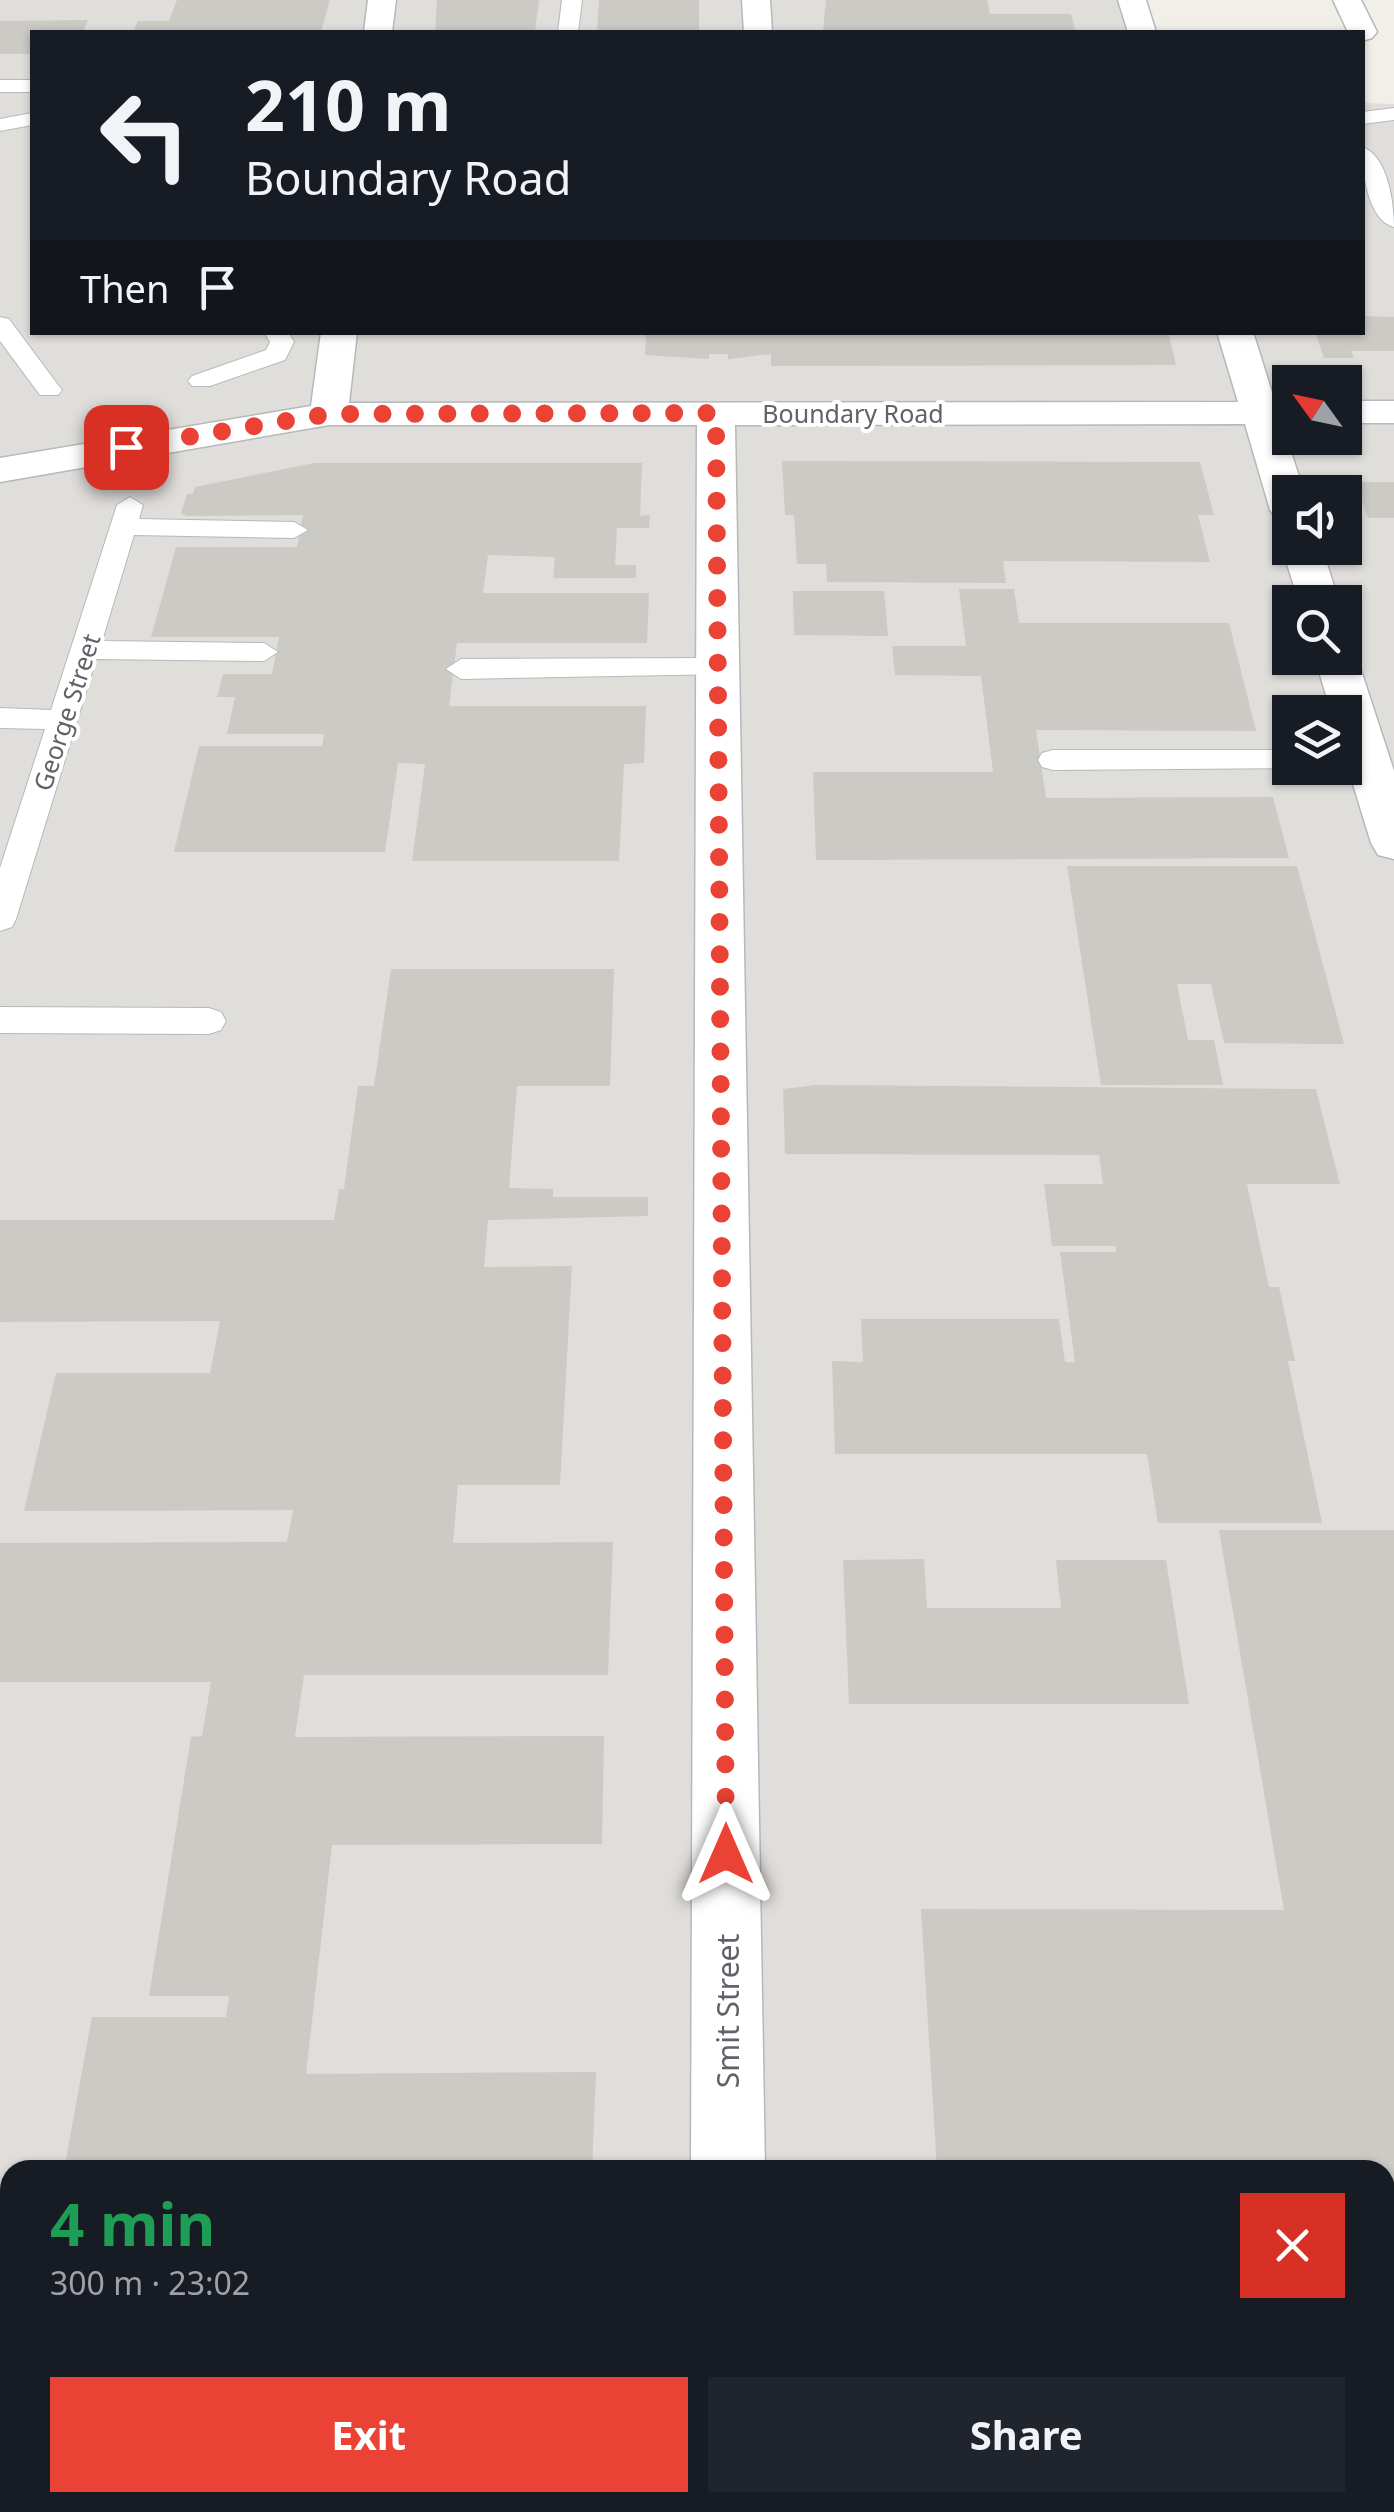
<!DOCTYPE html>
<meta charset="utf-8">
<style>
body{margin:0;font-family:"Noto Sans",sans-serif;background:#20242c;color:#f1f3f6;height:100vh;display:flex;flex-direction:column;font-size:38px;white-space:nowrap}
*{box-sizing:border-box;margin:0}
p{font-size:32px;color:#9ea1a6}
.icon{flex:none;width:55px;height:55px;fill:none;stroke:currentColor;stroke-width:2;stroke-linecap:round;stroke-linejoin:round}
.map{position:relative;flex:1;overflow:hidden}
.panel{position:absolute;left:0px;top:2160px;width:1395px;height:352px;display:flex;flex-direction:column;background:#171b24;border-radius:30px 30px 0 0;box-shadow:0 2px 8px #0004}
.panel>*{flex:none}
.top-card{position:absolute;left:30px;top:30px;width:1335px;height:305px;border-radius:0px;box-shadow:0 2px 8px #0004;background:#171b24;color:#f1f3f6;overflow:hidden}
.needle{width:65px;rotate:303deg}
.tools{position:absolute;left:1272px;top:365px;display:grid;gap:20px}
.tools a{display:grid;place-items:center;width:90px;height:90px;border-radius:0px;background:#171b24;box-shadow:0 2px 8px #0004;font-size:50px}
.pin{position:absolute;display:grid;place-items:center;width:85px;height:85px;color:#fff;margin:-42px;border-radius:20px;box-shadow:0 5px 15px #0006}
.me{position:absolute;width:110px;margin:-55px;rotate:0deg;stroke-linejoin:round;filter:drop-shadow(0 0 8px #0008)}
.turn{display:flex;align-items:center;gap:35px;height:210px;padding:0 50px;font-size:45px}
.turn .icon{width:130px;height:130px;stroke-width:2.5}
.turn b{display:block;font-size:70px;line-height:85px}
.then{display:flex;align-items:center;height:95px;padding:0 50px;background:#0003;gap:20px;font-size:38px}
.round{display:grid;place-items:center;flex:none;width:105px;height:105px;border-radius:0px;background:#20242c}
.summary{display:flex;align-items:center;justify-content:space-between;height:170px;padding:0 50px}
h1{font-size:60px;font-weight:700;line-height:75px;color:#1e9e55}
.button{display:flex;gap:20px;margin-top:auto;padding:20px 50px}
.button a{flex:1;height:115px;border-radius:0px;background:#ea4335;color:#fff;font-size:40px;font-weight:700;line-height:115px;text-align:center}
.button a+a{background:#20242c;color:#f1f3f6}
.map>svg:first-child{display:block}
.industrial{fill:#e0deda;fill-rule:evenodd}
.building{fill:#cccac5}
.lines{fill:none;stroke-linecap:round;stroke-linejoin:round}
.lane-casing{stroke:#b5b8bc;stroke-width:2}
.street-casing{stroke:#b5b8bc;stroke-width:3}
.lane{fill:#fff;fill-rule:evenodd}
.street{fill:#fff;fill-rule:evenodd}
.route{stroke:#ea4335;stroke-width:18;stroke-dasharray:0 32.4}
.labels{text-anchor:middle;dominant-baseline:central;stroke-width:8;stroke-linejoin:round;paint-order:stroke}
.far-street-label{font-size:25px;fill:#5f6368;stroke:#fff}
.street-label{font-size:30px;fill:#5f6368;stroke:#fff}
</style>
<div class="map">
<svg width="1394" height="2512" viewBox="0 0 1394 2512">
<rect width="100%" height="100%" fill="#f1efe8"/>
<path class="industrial" d="M0,0H1135L1146,32H32V332H1362L1363,103L1394,104V2512H0ZM1290,382H1345V438H1290ZM1290,492H1345V548H1290ZM1290,602H1345V658H1290ZM1290,712H1345V768H1290ZM10,2170H1385V2502H10Z"/>
<path class="building" d="M177,0H330L321,32H133L138,21H169Z
M437,0H539L535,32H435Z
M599,0H699V32H597Z
M826,0H987L990,14H1071L1076,32L823,30Z
M88,20L83,32H32V54H0V21Z
M1362,316L1394,317V351H1351L1354,358H1324L1315,332H1362Z
M646,332H1168L1176,365L771,366V354L728,359V354H709V359L645,355Z
M782,461L1200,462L1214,515H1198L1210,562L1003,561L1006,583L827,582L826,564H797L794,515H785Z
M314,463H642L640,516L650,515L649,528H617L615,565H636V578H553L555,557L488,555L483,593H649L647,643H457L449,706H646L644,763L624,764L619,861H412L425,764L398,763L385,852H174L199,746H322L324,734H227L235,697H217L223,674H272L279,637H151L176,547H297L303,515L187,516L181,513L187,494H193L195,487Z
M1355,482H1394V518H1368Z
M959,589H1014L1019,623H1229L1256,731L1036,730L1046,798L1273,797L1289,858L816,860L813,772H993L981,676L895,675L892,646H966Z
M793,591H884L888,636L794,635Z
M1067,866H1297L1344,1044L1224,1043L1211,984H1177L1188,1040H1214L1223,1085H1101Z
M391,969H614L610,1086H517L509,1188L553,1189V1197H648V1216L488,1220L484,1267L572,1266L560,1485H458L453,1543L613,1542L608,1675H304L295,1737L604,1736L602,1844L332,1845L306,2074L596,2072L592,2170H64L92,2017H226L229,1996H149L191,1737L202,1736L211,1682H0V1543L287,1542L293,1510L24,1511L56,1373H210L220,1321L0,1322V1220H334L339,1189H344L358,1086H374Z
M816,1085L1316,1089L1340,1184H1247L1269,1287H1279L1295,1361H1288L1322,1523H1158L1147,1454H835L832,1361L863,1362L861,1319H1059L1065,1362H1075L1060,1252H1116V1246H1052L1044,1184H1103L1099,1155L785,1154L783,1089Z
M1219,1530H1394V2512H1316L1315,2502H1385V2170H937L921,1909L1284,1910Z
M924,1559L927,1608H1061L1056,1560H1166L1189,1704H849L843,1560Z
M196,2502L157,2506L156,2512H0V2503Z
M292,2502H581V2512H291Z
M899,2502H1258L1260,2512H899Z"/>
<g class="lines">
<g class="lane-casing">
<path id="lane" d="M562,0H582L578,32H558Z
M0,80H32V92H0Z
M1394,108V120L1362,124V112Z
M32,113V125L0,131V119Z
M1362,147C1388,155 1394,204 1394,227C1367,220 1362,169 1362,147Z
M0,317L9,319L58,385L62,390L58,395H40L0,341Z
M264,332H288L294,342L285,360L210,386H192L188,381L192,376L266,350L270,342Z
M130,497L143,505L139,519L294,522L308,530L294,538L134,535L102,641L264,643L278,652L264,661L96,659L16,919L12,927L0,931V868L45,729L0,728V708L51,710L117,505Z
M718,658L733,667L728,674L461,679L446,669L461,659Z
M1053,750H1290V768H1300L1053,770L1042,767L1038,760L1042,753Z
M0,1007L209,1008L221,1012L226,1021L221,1030L209,1034L0,1033Z
M0,2361H10V2415H0Z"/>
</g>
<g class="street-casing">
<path id="street" d="M368,0H396L392,32H364Z
M742,0H770L772,32H744Z
M1118,0H1146L1156,32H1128Z
M1333,0H1361L1377,32L1372,38L1362,41V32H1348Z
M321,332H357L349,403L1238,402L1217,332H1253L1275,402H1290V424H1282L1304,492H1290V522L1276,518L1270,510L1245,424L735,425L765,2170H691L697,425H329L0,482V458L311,406Z
M1345,401H1394V423H1345Z
M1288,539L1290,548H1322L1339,602H1299L1282,548Z
M1345,647L1357,658L1394,771V859L1378,855L1371,843L1345,758V712H1331L1315,658H1345Z
M691,2502H771L772,2512H690Z"/>
</g>
<use href="#lane" class="lane"/>
<use href="#street" class="street"/>
</g>
<g class="lines">
<path class="route" d="M126,447L329,414L716,413L726,1854"/>
</g>
<g class="labels">
<g class="far-street-label">
<text x="853" y="413">Boundary Road</text>
<text transform="translate(66 712) rotate(-72)">George Street</text>
</g>
<g class="street-label">
<text transform="translate(727 2011) rotate(-90)">Smit Street</text>
</g>
</g>
</svg>
<div class="tools">
<a><svg class="needle" viewBox="-14 -14 28 28"><path d="M0-13l5 13h-10z" fill="#e53935"/><path d="M0 13l5-13h-10z" fill="#9ea1a6"/></svg></a>
<a><svg class="icon" aria-label="sound" viewBox="0 0 24 24"><path d="M4 9h4l5-4v14l-5-4H4zM17 9q2 3 0 6"/></svg></a>
<a><svg class="icon" aria-label="search" viewBox="0 0 24 24"><circle cx="10" cy="10" r="6"/><path d="M15 15l6 6"/></svg></a>
<a><svg class="icon" aria-label="layers" viewBox="0 0 24 24"><path d="M12 4l9 5-9 5-9-5zM3 14l9 5 9-5"/></svg></a>
</div>
<div class="pin" style="left:126px;top:447px;background:#d93025"><svg class="icon" aria-label="arrive" viewBox="0 0 24 24"><path d="M6 21V4h12l-3 4 3 4H6"/></svg></div>
<svg class="me" style="left:726px;top:1854px" viewBox="-20 -20 40 40"><path d="M0-17L14 15 0 8-14 15z" fill="#ea4335" stroke="#fff" stroke-width="4"/></svg>
<div class="top-card">
<div class="turn"><svg class="icon" aria-label="left" viewBox="0 0 24 24"><path d="M17 20v-9H6M10 6l-5 5 5 5"/></svg><div><b>210 m</b>Boundary Road</div></div>
<div class="then">Then<svg class="icon" aria-label="arrive" viewBox="0 0 24 24"><path d="M6 21V4h12l-3 4 3 4H6"/></svg></div>
</div>
<section class="panel">
<div class="summary"><div><h1>4 min</h1><p>300 m · 23:02</p></div><a class="round" style="background:#d93025;color:#fff"><svg class="icon" aria-label="close" viewBox="0 0 24 24"><path d="M6 6l12 12M18 6L6 18"/></svg></a></div>
<div class="button"><a>Exit</a><a>Share</a></div>
</section>
</div>
